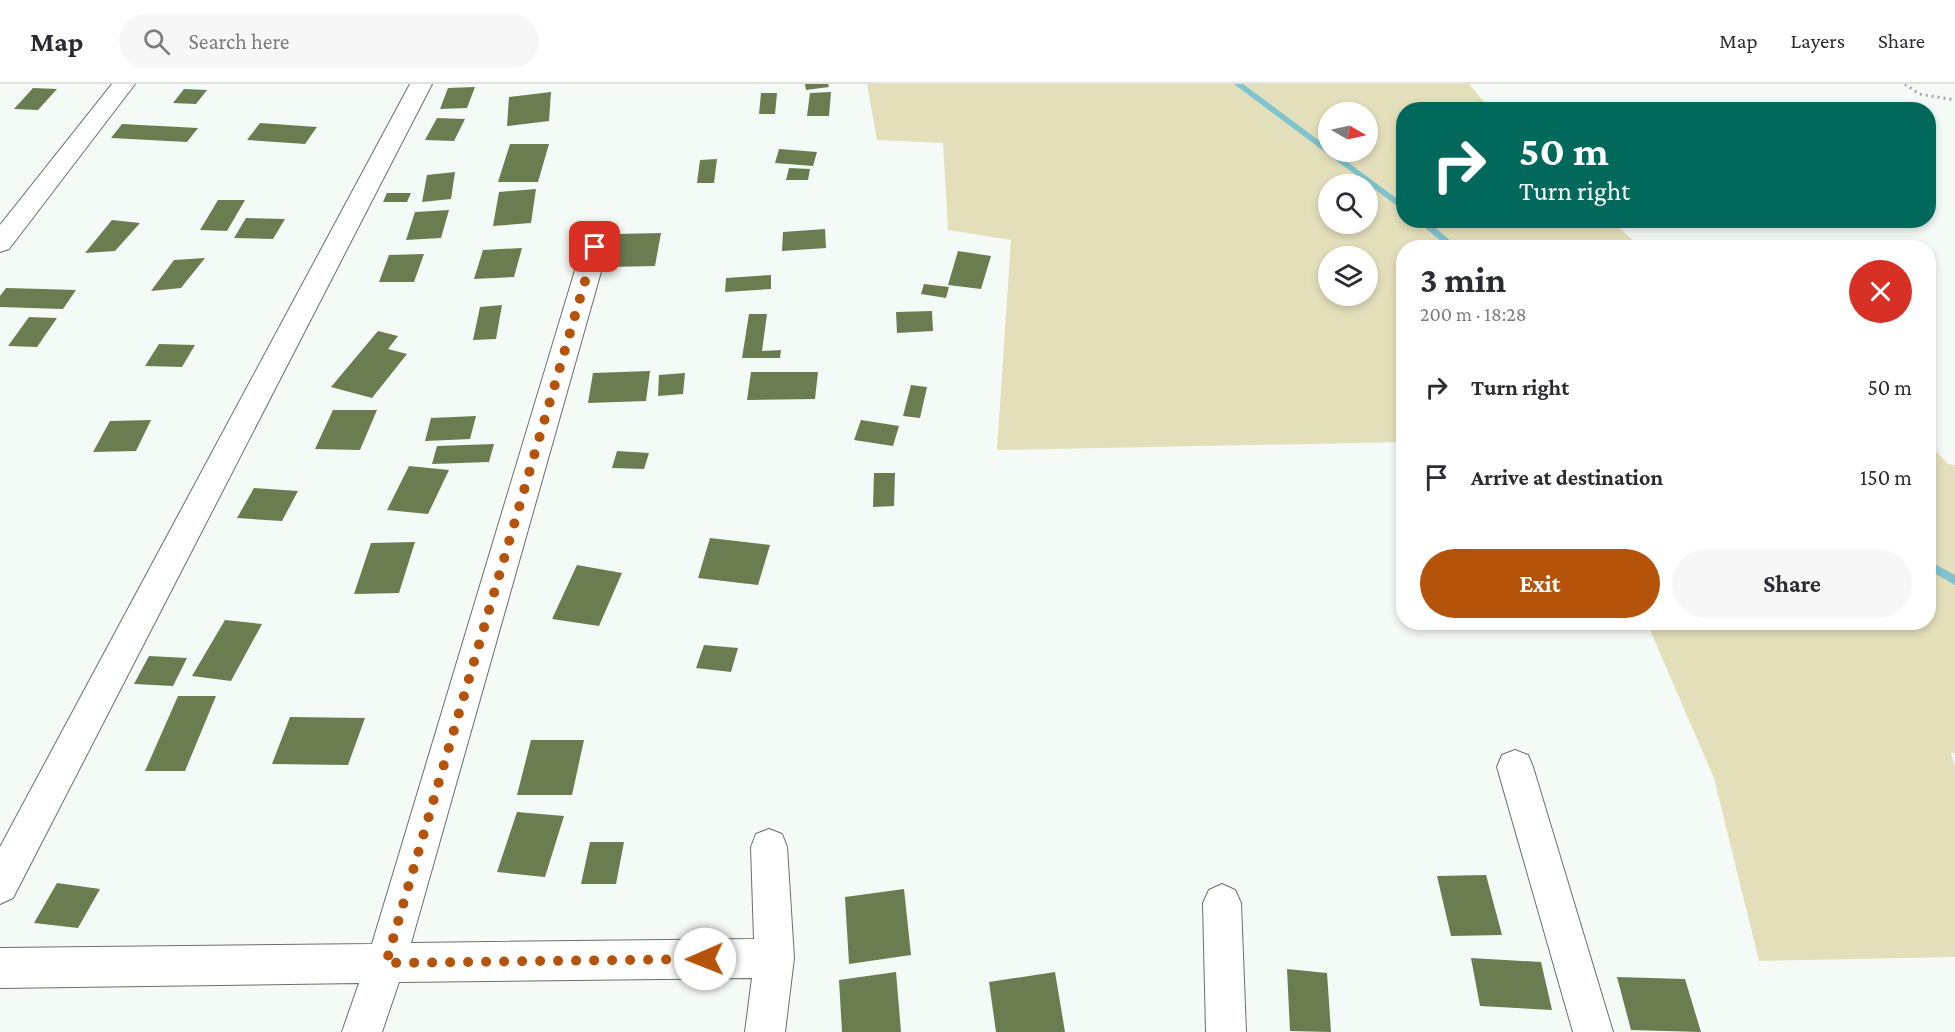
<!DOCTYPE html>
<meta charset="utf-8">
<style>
body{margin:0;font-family:"Crimson Pro",serif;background:#f7f7f7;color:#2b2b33;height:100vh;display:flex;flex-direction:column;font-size:22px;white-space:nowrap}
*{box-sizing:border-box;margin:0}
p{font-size:20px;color:#7c7c81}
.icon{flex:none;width:33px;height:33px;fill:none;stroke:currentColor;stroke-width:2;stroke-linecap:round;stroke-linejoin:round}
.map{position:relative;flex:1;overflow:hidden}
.panel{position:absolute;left:1396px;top:156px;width:540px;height:390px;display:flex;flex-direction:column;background:#fff;border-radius:24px;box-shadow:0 3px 9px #0003}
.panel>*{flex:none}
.banner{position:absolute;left:1396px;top:18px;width:540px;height:126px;border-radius:24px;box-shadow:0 3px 9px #0003;background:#00695c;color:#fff;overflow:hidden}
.needle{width:39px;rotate:99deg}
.tools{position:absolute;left:1318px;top:18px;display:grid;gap:12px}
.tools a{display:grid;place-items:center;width:60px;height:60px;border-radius:50%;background:#fff;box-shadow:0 3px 9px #0003;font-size:30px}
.pin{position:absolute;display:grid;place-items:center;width:51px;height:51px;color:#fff;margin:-26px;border-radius:12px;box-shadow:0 3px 9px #0006}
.me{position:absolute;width:66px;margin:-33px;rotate:269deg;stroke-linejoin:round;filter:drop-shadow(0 0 4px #0008)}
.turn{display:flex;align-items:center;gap:21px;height:126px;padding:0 24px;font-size:27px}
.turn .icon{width:78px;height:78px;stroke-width:2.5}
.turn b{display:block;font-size:42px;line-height:51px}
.round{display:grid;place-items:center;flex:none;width:63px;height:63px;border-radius:32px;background:#f7f7f7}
.head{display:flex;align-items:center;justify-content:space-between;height:102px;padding:0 24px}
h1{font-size:36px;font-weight:700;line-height:45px}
.primary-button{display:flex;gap:12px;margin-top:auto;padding:12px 24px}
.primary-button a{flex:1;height:69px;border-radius:36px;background:#b45309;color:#fff;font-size:24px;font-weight:700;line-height:69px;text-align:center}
.primary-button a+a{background:#f7f7f7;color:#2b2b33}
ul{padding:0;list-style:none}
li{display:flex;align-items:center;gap:18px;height:90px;padding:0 24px}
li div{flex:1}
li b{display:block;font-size:22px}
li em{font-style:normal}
header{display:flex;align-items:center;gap:36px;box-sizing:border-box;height:84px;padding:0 30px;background:#fff;border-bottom:2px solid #e1e1e2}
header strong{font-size:28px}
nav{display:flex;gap:33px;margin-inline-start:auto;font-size:21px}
.search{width:420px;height:54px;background:#f7f7f7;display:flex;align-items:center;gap:15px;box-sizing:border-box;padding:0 21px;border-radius:33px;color:#7c7c81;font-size:22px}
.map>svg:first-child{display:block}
.green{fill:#e4dfbb;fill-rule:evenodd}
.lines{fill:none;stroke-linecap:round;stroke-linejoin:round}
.stream{fill:#7ec3cd;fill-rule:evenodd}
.building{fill:#6a7d50}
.street-casing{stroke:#6a6f6b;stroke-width:2}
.path{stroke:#a0a5a1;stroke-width:3;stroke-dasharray:2 4;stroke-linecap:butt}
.street{fill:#fff;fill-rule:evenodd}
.route{stroke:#b45309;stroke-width:10;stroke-dasharray:0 18}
</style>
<header>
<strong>Map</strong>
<div class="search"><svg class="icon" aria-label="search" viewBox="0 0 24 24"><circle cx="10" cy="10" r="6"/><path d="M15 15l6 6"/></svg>Search here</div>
<nav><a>Map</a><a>Layers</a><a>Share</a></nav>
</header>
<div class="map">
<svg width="1955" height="948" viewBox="0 0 1955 948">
<rect width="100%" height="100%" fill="#f4faf5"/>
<path class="green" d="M867,0H1469L1490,25L1404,26V136L1611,137L1641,163L1404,164V358L997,366L1011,156L948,146L943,59L877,56ZM1329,28H1368V68H1329ZM1329,100H1368V140H1329ZM1329,172H1368V212H1329Z
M1929,360L1948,380L1955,381V669H1951L1955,682V873L1759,877L1714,694L1647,539L1929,538Z"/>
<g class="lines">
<path class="stream" d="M1234,0H1243L1329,64V68H1334L1404,120V127Z
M1416,136H1426L1459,164H1449Z
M1929,477L1955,491V501L1929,486Z"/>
</g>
<path class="building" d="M805,0H828L829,3L806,6Z
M475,3L467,24L440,25L448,4Z
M33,4L57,5L38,26L14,25Z
M184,5L207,6L196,20L173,19Z
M551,8L549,37L507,42L509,13Z
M831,8L829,32H807L810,9Z
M761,9H777L775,30H759Z
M437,34L465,35L454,57L425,56Z
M260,39L317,43L305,60L247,56Z
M122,40L198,44L187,58L111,54Z
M510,60H549L538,98H498Z
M779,65L817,68L813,82L775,79Z
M717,75L714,99H697L700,76Z
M789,84L810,85L808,96H786Z
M455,88L451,115L422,118L427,91Z
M536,105L531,139L493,142L499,108Z
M387,109H411L407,118H383Z
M218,116H245L227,147L200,146Z
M449,126L441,154L406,156L415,128Z
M246,134L285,135L273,155L234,154Z
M112,136L140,139L115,167L85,169Z
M825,145L826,164L782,167L783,148Z
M661,149L655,182L608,183L616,150Z
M522,164L514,193L474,195L483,166Z
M958,167L991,172L981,205L948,201Z
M424,170L414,198H379L389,171Z
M205,174L181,204L151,207L174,176Z
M771,191V205L725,208L726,194Z
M924,200L949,203L946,214L921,210Z
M6,204L44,205L76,206L63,225L0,223V212Z
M502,221L496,255L473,256L480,223Z
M932,227L933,247L897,249L896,228Z
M749,230H767L762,267L781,266L780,274H742Z
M29,233L57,234L37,263L8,262Z
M378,247L398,252L388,265L407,270L372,314L331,303Z
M159,260L195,261L182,283L145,282Z
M650,287L646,317L588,319L593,289Z
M751,288H818L815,315L747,316Z
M685,289L683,310L658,312L659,291Z
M911,301L927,303L920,334L903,332Z
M333,326H377L360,366L315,365Z
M476,332L470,355L425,357L431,334Z
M151,336L136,367L93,368L110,337Z
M861,336L899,342L893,362L854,356Z
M494,360L489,378L432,380L437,362Z
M617,367L649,369L644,385L612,384Z
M409,382L449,386L428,430L387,426Z
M874,389H895L894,422L873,423Z
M254,404L298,407L282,437L237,434Z
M710,454L770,461L758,501L698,494Z
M415,458L399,509L354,510L371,459Z
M577,481L622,489L599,542L552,535Z
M225,536L262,540L231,597L192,592Z
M704,561L738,564L731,588L696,584Z
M149,572L187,574L173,602L134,600Z
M178,612H216L185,687H145Z
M290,633L365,634L348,681L272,680Z
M531,656H584L572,711H517Z
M517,728L564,732L545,793L497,788Z
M590,758H624L616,800H581Z
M1486,791L1502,851L1451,852L1437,792Z
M57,799L100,805L78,844L34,839Z
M904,805L911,871L849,880L845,813Z
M1471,874L1541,878L1552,926L1480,922Z
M1287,885L1327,889L1331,948L1290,947Z
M896,888L901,948H842L839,896Z
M1055,888L1065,948H996L989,898Z
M1617,893L1685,895L1701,948L1631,946Z"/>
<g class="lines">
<g class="street-casing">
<path id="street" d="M112,0H135L9,165L0,168V141Z
M410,0H432L13,814L0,820V763Z
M595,154L604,157L608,163L411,859L754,855L751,763L756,750L769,745L782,750L787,763L794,874L785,948H745L752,894L399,898L382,948H342L359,899L0,904V864L372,860L582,163L586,157Z
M1515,666L1528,671L1533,683L1613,948H1573L1497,683L1502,671Z
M1222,800L1235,806L1241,819L1246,948H1206L1203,819L1209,806Z"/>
</g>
<path class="path" d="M1905,0L1919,10L1955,16"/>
<use href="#street" class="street"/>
</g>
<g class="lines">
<path class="route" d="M595,163L386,879L705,875"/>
</g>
</svg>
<div class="tools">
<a><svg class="needle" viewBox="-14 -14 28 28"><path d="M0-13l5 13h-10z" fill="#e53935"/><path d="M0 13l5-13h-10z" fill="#7c7c81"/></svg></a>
<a><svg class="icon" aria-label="search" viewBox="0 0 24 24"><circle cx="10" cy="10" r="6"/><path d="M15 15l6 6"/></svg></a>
<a><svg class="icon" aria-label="layers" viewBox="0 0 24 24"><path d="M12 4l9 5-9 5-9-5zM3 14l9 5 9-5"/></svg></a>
</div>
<div class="pin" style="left:595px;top:163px;background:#d93025"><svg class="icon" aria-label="arrive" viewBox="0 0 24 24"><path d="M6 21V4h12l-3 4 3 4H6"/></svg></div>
<svg class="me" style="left:705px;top:875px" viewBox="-20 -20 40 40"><circle r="19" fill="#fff"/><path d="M0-13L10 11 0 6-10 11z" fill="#b45309"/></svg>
<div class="banner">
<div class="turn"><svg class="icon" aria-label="right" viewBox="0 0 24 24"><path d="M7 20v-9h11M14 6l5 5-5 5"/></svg><div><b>50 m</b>Turn right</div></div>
</div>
<section class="panel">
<div class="head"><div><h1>3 min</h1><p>200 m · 18:28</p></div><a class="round" style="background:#d93025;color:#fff"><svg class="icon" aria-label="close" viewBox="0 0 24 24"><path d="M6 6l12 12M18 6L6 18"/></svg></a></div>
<ul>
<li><svg class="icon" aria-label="right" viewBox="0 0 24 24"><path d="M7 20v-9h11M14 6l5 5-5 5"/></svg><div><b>Turn right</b></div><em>50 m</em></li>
<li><svg class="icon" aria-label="arrive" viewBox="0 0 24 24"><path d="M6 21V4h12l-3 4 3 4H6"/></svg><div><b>Arrive at destination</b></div><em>150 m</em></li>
</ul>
<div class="primary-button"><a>Exit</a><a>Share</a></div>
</section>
</div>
